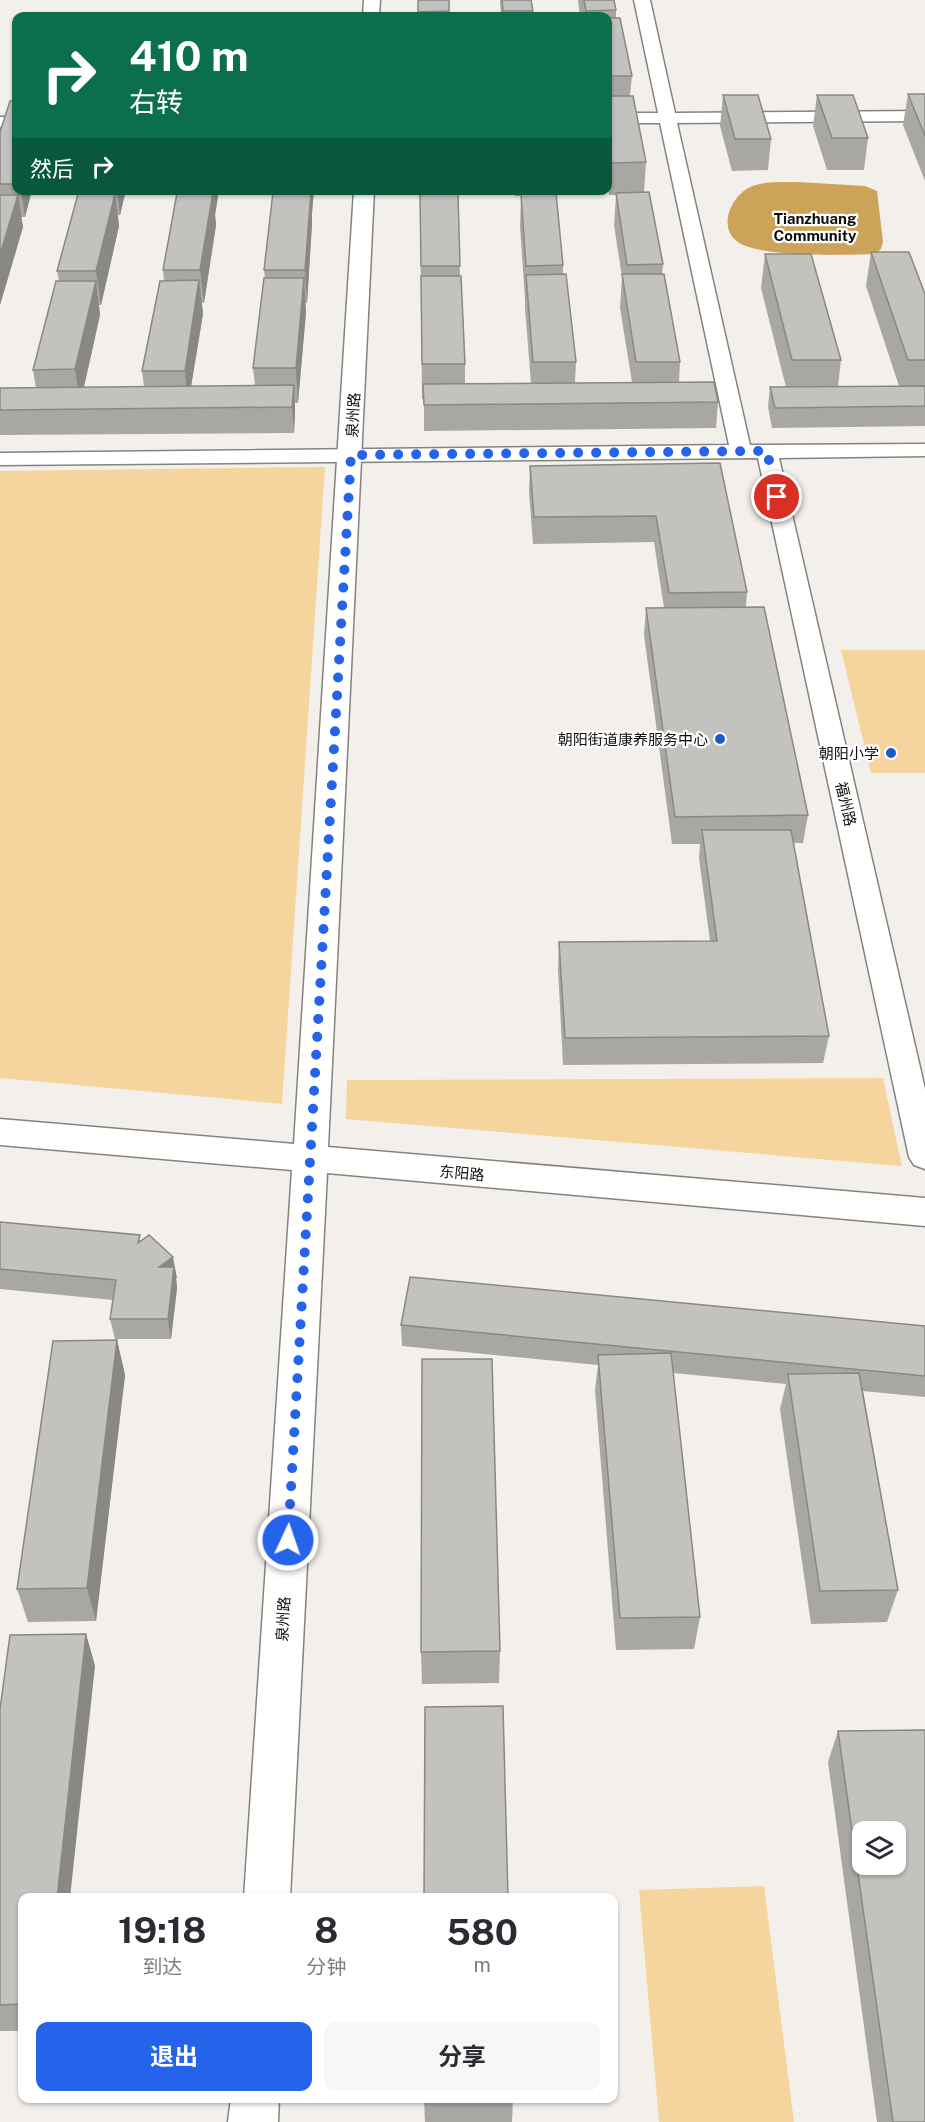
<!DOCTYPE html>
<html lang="zh">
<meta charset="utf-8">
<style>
body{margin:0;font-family:"Public Sans","Noto Sans SC",sans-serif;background:#f7f7f7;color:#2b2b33;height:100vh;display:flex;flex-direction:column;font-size:22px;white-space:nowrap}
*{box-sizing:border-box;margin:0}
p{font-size:20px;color:#7c7c81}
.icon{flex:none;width:33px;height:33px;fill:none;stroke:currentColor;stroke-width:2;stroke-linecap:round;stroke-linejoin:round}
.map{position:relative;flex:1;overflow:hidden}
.drawer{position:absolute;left:18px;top:1893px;width:600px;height:210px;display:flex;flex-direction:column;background:#fff;border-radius:12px;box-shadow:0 2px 4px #0004}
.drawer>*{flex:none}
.guide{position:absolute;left:12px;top:12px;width:600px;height:183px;border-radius:12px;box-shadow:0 2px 4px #0004;background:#0b6e4f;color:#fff;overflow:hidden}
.fabs{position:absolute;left:852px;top:1821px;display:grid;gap:12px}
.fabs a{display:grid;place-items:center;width:54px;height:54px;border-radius:12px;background:#fff;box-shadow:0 2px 4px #0004;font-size:30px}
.pin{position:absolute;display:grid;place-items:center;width:51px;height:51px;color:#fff;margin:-26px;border:3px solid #fff;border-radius:50%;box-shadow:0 2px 6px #0007}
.me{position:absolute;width:66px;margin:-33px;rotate:3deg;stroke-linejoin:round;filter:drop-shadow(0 0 4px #0008)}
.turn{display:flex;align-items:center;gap:21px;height:126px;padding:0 18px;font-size:27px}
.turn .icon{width:78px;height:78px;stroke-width:2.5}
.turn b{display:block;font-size:42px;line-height:51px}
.then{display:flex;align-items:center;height:57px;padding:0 18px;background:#0003;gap:12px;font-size:22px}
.eta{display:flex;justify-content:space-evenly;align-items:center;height:102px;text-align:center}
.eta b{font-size:36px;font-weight:700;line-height:42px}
.button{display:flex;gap:12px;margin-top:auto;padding:12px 18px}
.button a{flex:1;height:69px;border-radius:12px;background:#2563eb;color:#fff;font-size:24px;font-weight:700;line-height:69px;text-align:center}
.button a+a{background:#f7f7f7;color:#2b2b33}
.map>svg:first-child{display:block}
.green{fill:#f6d49d}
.water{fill:#cda35a}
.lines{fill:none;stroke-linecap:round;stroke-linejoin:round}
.street-casing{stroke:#85837f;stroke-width:3}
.secondary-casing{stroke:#85837f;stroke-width:3}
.street{fill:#fff;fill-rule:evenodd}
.secondary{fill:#fff;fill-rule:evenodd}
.wall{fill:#a9a7a3}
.shaded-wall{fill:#898885}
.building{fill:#c4c2be;stroke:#898885;stroke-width:1.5;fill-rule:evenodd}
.route{stroke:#2563eb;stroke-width:10;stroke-dasharray:0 18}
.poi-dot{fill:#165cc7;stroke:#fff;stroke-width:2}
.labels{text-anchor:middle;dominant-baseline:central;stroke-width:4.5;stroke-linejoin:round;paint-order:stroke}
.far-quarter-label{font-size:15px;font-weight:bold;fill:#0d0d0b;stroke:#fff}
.street-label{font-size:15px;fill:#0d0d0b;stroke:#fff}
.poi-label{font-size:15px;fill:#0d0d0b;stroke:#fff;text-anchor:end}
</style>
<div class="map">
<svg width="925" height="2122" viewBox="0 0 925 2122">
<rect width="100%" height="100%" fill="#f3f0ec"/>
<path class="green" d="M325,467L282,1104L0,1078V471Z
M841,650H925V773H871Z
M883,1078L902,1166L346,1119L347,1080Z
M764,1886L794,2122H659L639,1890Z"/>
<path class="water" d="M798,182L865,186L877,191L883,242L881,249L875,254C847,255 760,258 738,242C715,226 734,190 756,185C769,181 784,182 798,182Z"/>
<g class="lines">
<g class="street-casing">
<path id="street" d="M634,0H650L675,113L925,111V121L677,123L750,445L925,444V456L779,458L925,1089V1169L914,1165L909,1157L758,458L0,465V453L729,445L660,123H608V113H658Z
M0,117H16V127H0Z"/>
</g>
<g class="secondary-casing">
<path id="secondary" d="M364,0H380L379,16H363Z
M354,190H374L328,1147L925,1198V1226L327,1173L290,1898H244L292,1170L0,1145V1119L294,1144Z
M231,2098H279L278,2122H228Z"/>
</g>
<use href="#street" class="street"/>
<use href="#secondary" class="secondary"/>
</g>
<path class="wall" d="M418,0H449V16H418Z
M500,0H531L532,16H501Z
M578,0H614L616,10V18L632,76L630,96L646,162L644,192L663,264L662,274L680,362L679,382L718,402L716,428L424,431V399H422L420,197H419V190H455V194H458L460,276L465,364V384L531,383L525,308V299L520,226L521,196H515V190H552L563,265V274L576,362L575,383L632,382L620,308L622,277L614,225L616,195H609L608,186V16H580Z
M908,94H925V181L903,125Z
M723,95L771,139L768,170L732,171L720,126Z
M817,95L868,138L864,170H827L813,126Z
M16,101V190H32L25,217H21L23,227L0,305V132Z
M82,190H126L120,215H118L119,226L101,305H99L100,315L84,387H144L142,371L164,281L163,270L178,190H219L215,215L216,225L204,303H202L203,314L191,386H255L253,368L265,278L264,270L276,190H314L312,213V224L307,303H305L306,312L298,403H295V411L294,433L0,435V388H36L33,370L59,281L57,271L83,194Z
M871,252L925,294V426L772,428L768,407L770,387H786L761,288L765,254L841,360L838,386H899L866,286Z
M720,463L747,592L746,607L808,815L803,843H793L829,1036L823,1063L563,1065L558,969L559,942L710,941L699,858L700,844H672L644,635L646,608H664L654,542L533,544L529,492L530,466Z
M0,1222L141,1240L177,1278H176L177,1288L171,1339H115L110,1319L113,1300L0,1289Z
M401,1325L925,1326V1397L863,1391L898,1590L887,1622L811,1624L780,1409L786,1384L673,1373L700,1617L694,1649L616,1650L595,1390L598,1365L402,1346Z
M117,1340L125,1375L96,1621L28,1622L17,1589Z
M86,1634L95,1666L22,1898V2031H0V1709Z
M500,1651L499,1683L422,1684L421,1652Z
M838,1731L925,2122H877L828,1762Z
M424,2098L513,2100L512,2122H425Z"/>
<path class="shaded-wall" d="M21,190H32L25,217Z
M117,190H126L120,215Z
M213,190H219L215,215Z
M310,190H314L312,213V224L307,303L305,270Z
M213,192L216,225L204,303L200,270Z
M115,194L119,226L101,305L96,271Z
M18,195L23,227L0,305V254Z
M304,278L306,312L298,403L296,368Z
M199,280L203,314L188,405L185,371Z
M96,281L100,315L80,404L75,369Z
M294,385L295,411L294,433L292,407Z
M173,1257L177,1278H176L177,1288L171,1339L159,1267Z
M117,1340L125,1375L96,1621L87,1588Z
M86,1634L95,1666L70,1898H57Z"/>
<path class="building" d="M418,0H449V11L418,12Z
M502,0H531L533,11H503Z
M584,0H614L616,10L586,11Z
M608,18H620L632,76H608Z
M908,94H925V136Z
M723,95H758L771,139H735Z
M817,95H853L868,138H832Z
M608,96H633L646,162L611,163L608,144Z
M10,101H16V184H0V132Z
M213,192L200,270H163L177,193Z
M273,192H311L305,270H264Z
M649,192L663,264L627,265L616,193Z
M556,193L563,265L526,266L521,194Z
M78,194H115L96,271H57Z
M420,194H458L460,266H421Z
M0,195H18L0,254Z
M871,252H909L925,294V360H908Z
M765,254H811L841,360H792Z
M566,274L576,362H533L526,275Z
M622,274H664L680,362H636Z
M421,276H461L465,364H422Z
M264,278H304L296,368H253Z
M199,280L185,371H142L160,281Z
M56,281H96L75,369L33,370Z
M714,382L718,402L424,405L423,384Z
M294,385L292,407L0,410V388Z
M925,386V406L775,408L770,387Z
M720,463L747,592L669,593L656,516L534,517L530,466Z
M764,607L808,815L675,817L646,608Z
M702,830H791L829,1036L565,1038L559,942L717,941Z
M0,1222L140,1235L138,1243L149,1235L173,1257L159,1267H174L168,1319H110L116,1280L0,1269Z
M410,1277L925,1326V1376L401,1325Z
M117,1340L87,1588L17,1589L53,1341Z
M671,1353L700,1617L620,1618L598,1355Z
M422,1359H492L500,1651L421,1652Z
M859,1373L898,1590L820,1591L788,1374Z
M86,1634L57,1898H22V2004L0,2005V1709L10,1635Z
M503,1706L508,1898H424L425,1707Z
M925,1730V2122H893L838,1731ZM862,1832H896V1864H862Z
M424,2098H513V2100L424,2101Z"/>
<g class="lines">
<path class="route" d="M288,1540L351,455L767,451L777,497"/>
</g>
<g class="poi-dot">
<circle cx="720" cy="739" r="6"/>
<circle cx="891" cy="753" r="6"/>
</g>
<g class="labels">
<g class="far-quarter-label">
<text x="815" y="218">Tianzhuang<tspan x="815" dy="17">Community</tspan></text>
</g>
<g class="street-label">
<text transform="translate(353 415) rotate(-87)">泉州路</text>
<text transform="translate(846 804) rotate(77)">福州路</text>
<text transform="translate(462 1173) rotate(5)">东阳路</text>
<text transform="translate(283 1619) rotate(-87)">泉州路</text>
</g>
<g class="poi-label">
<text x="708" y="739">朝阳街道康养服务中心</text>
<text x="879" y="753">朝阳小学</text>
</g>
</g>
</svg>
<div class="fabs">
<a><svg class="icon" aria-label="layers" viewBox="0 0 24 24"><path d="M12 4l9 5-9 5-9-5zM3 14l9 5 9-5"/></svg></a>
</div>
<div class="pin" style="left:777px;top:497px;background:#d93025"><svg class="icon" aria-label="arrive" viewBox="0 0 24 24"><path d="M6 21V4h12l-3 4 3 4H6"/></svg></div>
<svg class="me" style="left:288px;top:1540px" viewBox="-20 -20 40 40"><circle r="17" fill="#2563eb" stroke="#fff" stroke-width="3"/><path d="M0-11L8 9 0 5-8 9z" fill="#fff"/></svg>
<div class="guide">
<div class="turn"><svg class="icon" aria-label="right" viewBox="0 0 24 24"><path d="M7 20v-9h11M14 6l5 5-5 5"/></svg><div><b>410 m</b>右转</div></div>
<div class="then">然后<svg class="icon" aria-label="right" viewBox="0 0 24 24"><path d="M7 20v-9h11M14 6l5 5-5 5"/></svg></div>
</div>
<section class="drawer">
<div class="eta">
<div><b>19:18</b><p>到达</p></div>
<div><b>8</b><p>分钟</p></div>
<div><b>580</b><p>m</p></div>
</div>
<div class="button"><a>退出</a><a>分享</a></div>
</section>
</div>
